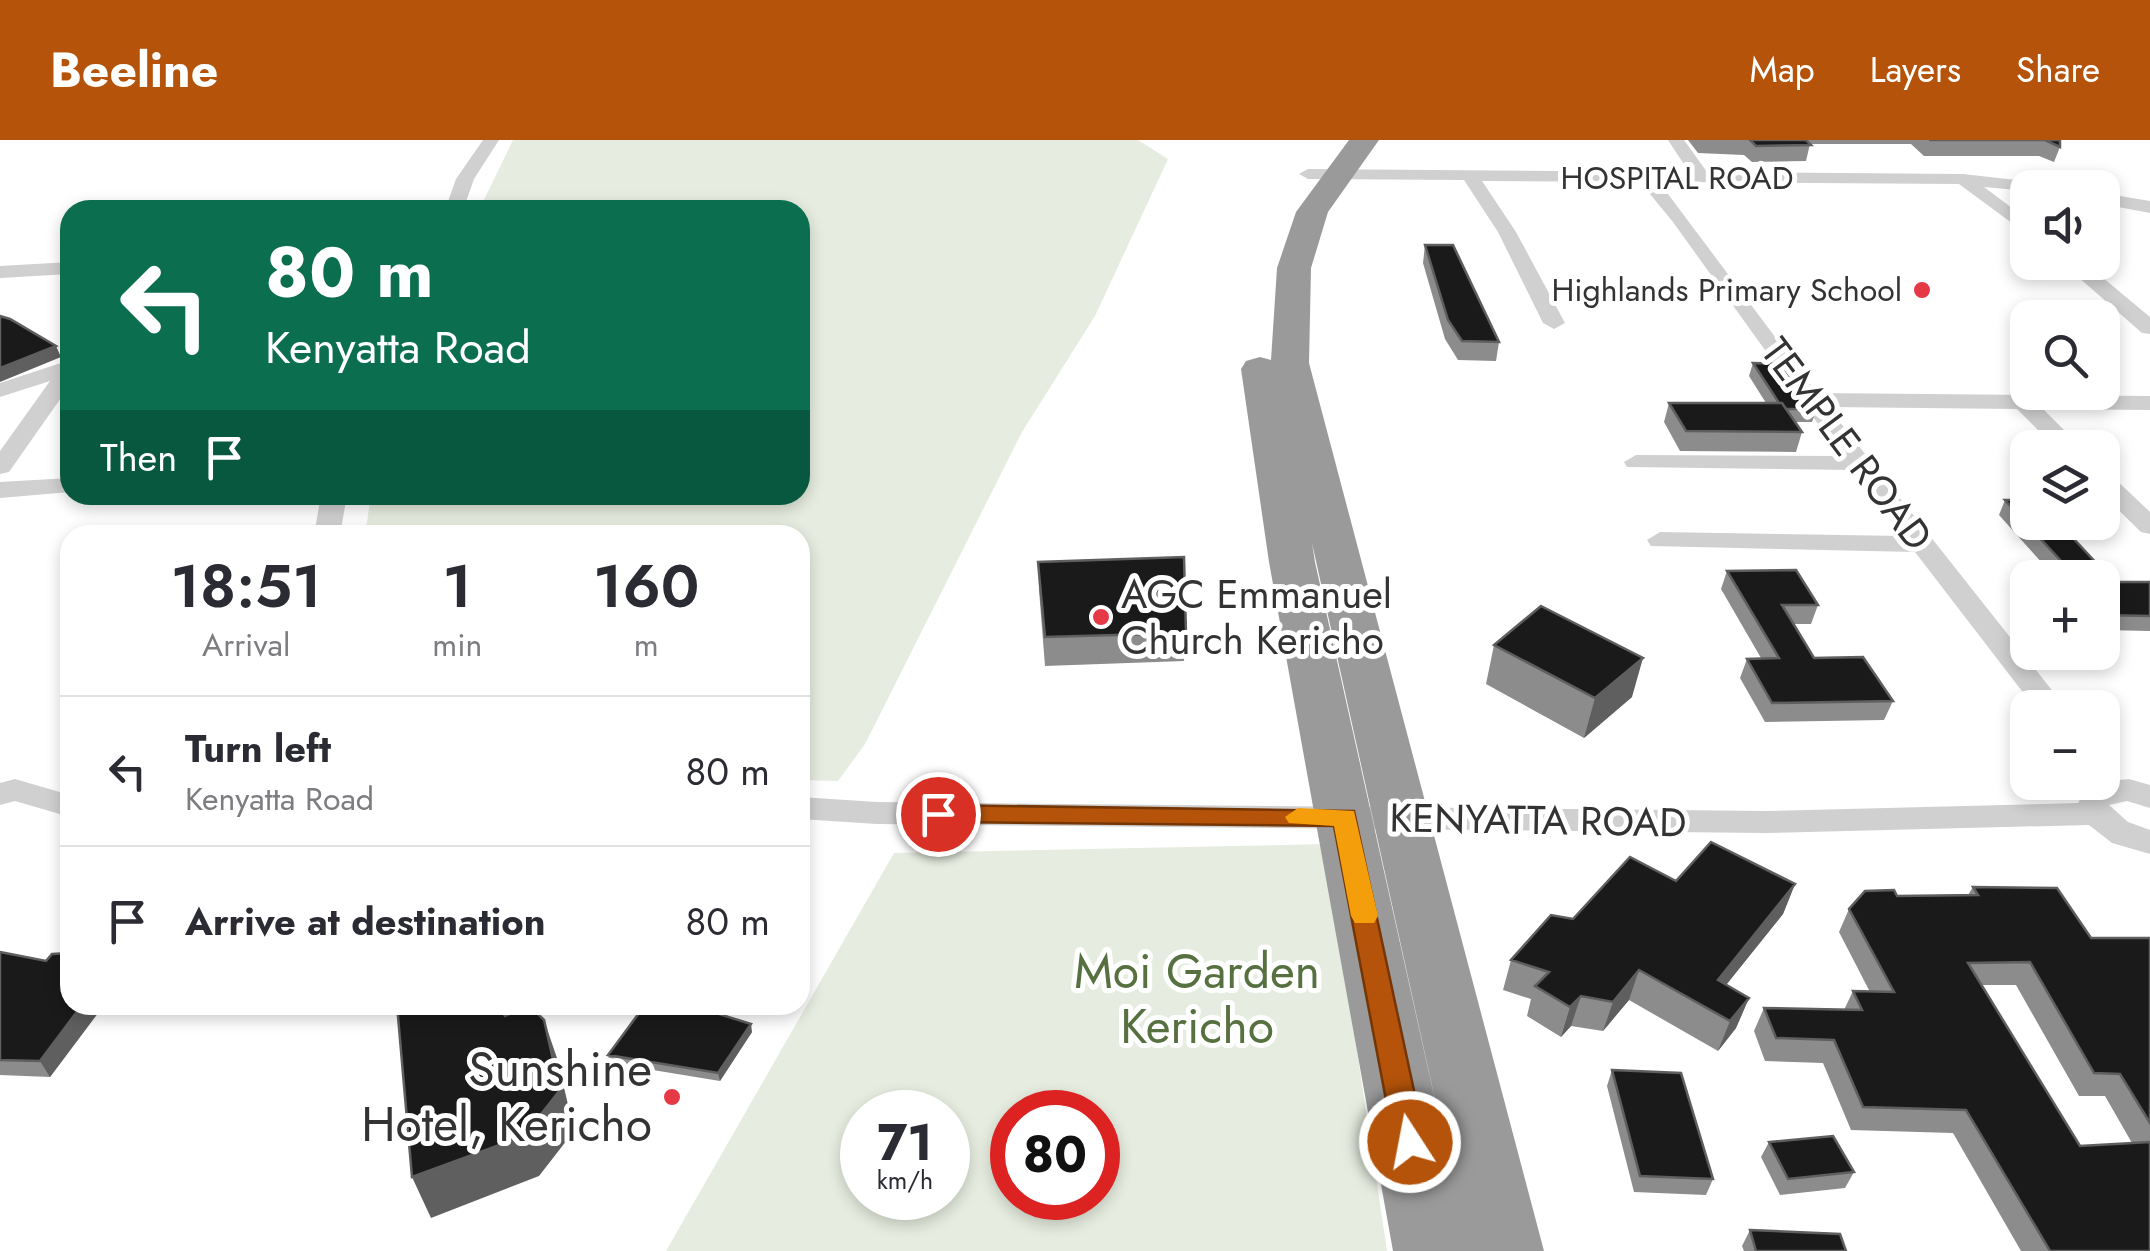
<!DOCTYPE html>
<meta charset="utf-8">
<style>
body{margin:0;font-family:Jost,sans-serif;background:#f7f7f7;color:#2b2b33;height:100vh;display:flex;flex-direction:column;font-size:38px;white-space:nowrap}
*{box-sizing:border-box;margin:0}
p{font-size:32px;color:#7c7c81}
.icon{flex:none;width:55px;height:55px;fill:none;stroke:currentColor;stroke-width:2;stroke-linecap:round;stroke-linejoin:round}
.map{position:relative;flex:1;overflow:hidden}
.sheet{position:absolute;left:60px;top:385px;width:750px;height:490px;display:flex;flex-direction:column;background:#fff;border-radius:30px;box-shadow:0 5px 15px #0003}
.sheet>*{flex:none}
.hud{position:absolute;left:60px;top:60px;width:750px;height:305px;border-radius:30px;box-shadow:0 5px 15px #0003;background:#0b6e4f;color:#fff;overflow:hidden}
.controls{position:absolute;left:2010px;top:30px;display:grid;gap:20px}
.controls a{display:grid;place-items:center;width:110px;height:110px;border-radius:20px;background:#fff;box-shadow:0 5px 15px #0003;font-size:50px}
.speed{position:absolute;left:840px;top:950px;display:flex;gap:20px;font-size:50px;font-weight:700;text-align:center}
.speed>*{display:grid;place-content:center;width:130px;height:130px;border-radius:50%;background:#fff;box-shadow:0 5px 15px #0003;line-height:1}
.speed small{font-size:25px;font-weight:400}
.speed .limit{border:15px solid #d22;background:#fff;color:#111}
.pin{position:absolute;display:grid;place-items:center;width:85px;height:85px;color:#fff;margin:-42px;border:5px solid #fff;border-radius:50%;box-shadow:0 2px 10px #0007}
.me{position:absolute;width:110px;margin:-55px;rotate:349deg;stroke-linejoin:round;filter:drop-shadow(0 0 8px #0008)}
.turn{display:flex;align-items:center;gap:35px;height:210px;padding:0 40px;font-size:45px}
.turn .icon{width:130px;height:130px;stroke-width:2.5}
.turn b{display:block;font-size:70px;line-height:85px}
.then{display:flex;align-items:center;height:95px;padding:0 40px;background:#0003;gap:20px;font-size:38px}
.eta{display:flex;justify-content:space-evenly;align-items:center;height:170px;text-align:center}
.eta b{font-size:60px;font-weight:600;line-height:70px}
ul{padding:0;list-style:none}
li{display:flex;align-items:center;gap:30px;height:150px;padding:0 40px;border-top:2px solid #e1e1e2}
li div{flex:1}
li b{display:block;font-size:38px}
li em{font-style:normal}
header{display:flex;align-items:center;gap:60px;box-sizing:border-box;height:140px;padding:0 50px;background:#b45309;color:#fff}
header strong{font-size:48px}
nav{display:flex;gap:55px;margin-inline-start:auto;font-size:35px}
.map>svg:first-child{display:block}
.green{fill:#e6ecdf;fill-rule:evenodd}
.lines{fill:none;stroke-linecap:round;stroke-linejoin:round}
.street{fill:#d0d0d0;fill-rule:evenodd}
.highway{fill:#9a9a9a;fill-rule:evenodd}
.wall{fill:#8c8c8c;fill-rule:evenodd}
.shaded-wall{fill:#5f5f5f}
.building{fill:#1a1a1a;stroke:#5f5f5f;stroke-width:2.5}
.route{fill:#b45309;stroke:#753606;stroke-width:2.5}
.slow{fill:#f59e0b}
.poi-dot{fill:#e63946;stroke:#fff;stroke-width:4}
.labels{text-anchor:middle;dominant-baseline:central;stroke-width:10;stroke-linejoin:round;paint-order:stroke}
.far-street-label{font-size:32px;fill:#333;stroke:#fff}
.far-poi-label{font-size:32px;fill:#333;stroke:#fff;text-anchor:end}
.street-label{font-size:40px;fill:#333;stroke:#fff}
.poi-label{font-size:40px;fill:#333;stroke:#fff;text-anchor:start}
.near-park-label{font-size:48px;fill:#56703f;stroke:#fff}
.near-poi-label{font-size:48px;fill:#333;stroke:#fff;text-anchor:end}
</style>
<header>
<strong>Beeline</strong>
<nav><a>Map</a><a>Layers</a><a>Share</a></nav>
</header>
<div class="map">
<svg width="2150" height="1111" viewBox="0 0 2150 1111">
<rect width="100%" height="100%" fill="#fff"/>
<path class="green" d="M513,0H1138L1168,19L1095,176L1022,292L865,604L838,641L800,640V395H365L371,355H800V70H479Z
M1326,704L1387,1111H666L894,713ZM862,972H948V1058H862ZM1012,972H1098V1058H1012Z"/>
<g class="lines">
<path class="street" d="M483,0H499L474,39L463,70H445L456,39Z
M1668,0H1684L1707,32L1963,34L2052,44L2055,48H2028V51L1984,47L2028,80V95L1959,44L1659,42L1817,253L2150,256V270L2043,269L2082,308H2056L2017,269L1828,267L2066,568H2035L1915,412L1651,406L1647,400L1660,392L1903,396L1852,330L1627,327L1624,322L1636,315L1841,316L1673,82L1640,42L1482,41L1516,92L1565,183L1554,189L1543,183L1498,92L1464,40L1308,39L1299,34L1308,29L1689,32Z
M2102,53L2150,61V73L2102,64Z
M70,122V134L0,138V126Z
M2061,122H2084L2150,177V194L2142,193Z
M70,220V245L9,332L0,334V311L50,241L0,257V243Z
M2102,333L2111,335L2150,372V394L2141,392L2102,354Z
M70,338V352L0,358V342Z
M321,355H347L340,395H314Z
M15,639L70,655V677L15,661L0,665V643Z
M2129,639L2150,645V668L2127,661L2109,665L2128,682L2150,690V714L2112,703L2089,685L1766,693L877,684L800,679V657L877,662L1766,671L2078,663L2090,643Z"/>
<path class="highway" d="M1349,0H1379L1328,72L1311,128L1309,223L1544,1111H1393L1269,422L1241,229L1246,221L1260,217L1271,220L1277,128L1296,72ZM1312,403L1450,1027L1315,422Z"/>
</g>
<path class="wall" d="M1688,0H2060V7L2054,22L2039,16H1924L1911,4H1810L1806,21L1752,22L1744,15L1698,13Z
M1425,105L1499,202L1496,221L1458,220L1445,199L1423,123Z
M1753,223L1817,269L1812,282H1796L1802,292L1796,312L1680,311L1664,282L1669,263H1766L1749,236Z
M2005,360L2114,442H2150V491L2102,490V438H2034L2036,434H2052L1999,375Z
M1038,422L1186,493L1184,521L1045,526L1039,450Z
M1727,431L1818,465L1811,484H1793L1814,518L1893,561L1884,580L1765,582L1740,538L1747,519L1761,518L1721,449Z
M1494,505L1632,557L1584,598L1486,544Z
M1676,741L1795,744L1783,774L1726,845L1749,858L1736,888L1718,911L1629,860L1603,891L1571,886L1561,897L1527,876L1531,859L1503,850L1511,820L1573,779Z
M1973,747L2091,798H2150V1111H2021L1953,993L1851,990L1823,923L1765,921L1754,891L1764,868L1844,870L1853,851L1870,852L1839,792L1849,769L1897,756L1968,755ZM1981,845H2016L2079,956H2105L2132,1003L2080,1006Z
M0,812L70,865H125L120,872L98,873L50,937L0,935Z
M752,892L720,941L610,923L608,915Z
M1612,930L1713,1039L1706,1055L1634,1052L1607,946Z
M1769,1002L1854,1032L1845,1048L1780,1055L1761,1017Z
M1750,1090L1846,1111H1744L1742,1106Z"/>
<path class="shaded-wall" d="M56,206L61,217L0,242V228Z
M1643,518L1632,557L1584,598L1595,558Z
M1795,744L1783,774L1706,870L1718,840Z
M1639,830L1629,860L1603,891L1613,862Z
M1581,856L1571,886L1561,897L1570,867Z
M1749,858L1736,888L1718,911L1730,881Z
M82,865H93L98,873L50,937L40,921Z
M116,865H125L120,872Z
M544,880L558,921L574,991L539,1036L431,1078L412,1037Z
M751,884L752,892L720,941L718,933Z"/>
<path class="building" d="M1750,0H1806L1811,5L1756,6Z
M1929,0H2060V7L2045,0Z
M1425,105H1453L1499,202L1462,201L1448,180Z
M0,176L10,179L56,206L0,228Z
M1753,223L1784,224L1817,269H1786L1782,263H1779Z
M1669,263H1782L1802,292L1686,291Z
M2005,360H2028V382H2058L2114,442H2150V476L2102,475V438H2039L2036,434L2072,433Z
M1184,417L1186,493L1045,497L1038,422Z
M1796,430L1818,465H1782L1814,518L1863,517L1893,561L1772,563L1747,519L1779,518L1727,431Z
M1541,466L1643,518L1595,558L1494,505Z
M1711,702L1795,744L1718,840L1749,858L1730,881L1639,830L1613,862L1581,856L1570,867L1535,846L1549,832L1511,820L1551,775L1573,779L1630,717L1676,741Z
M1973,747L2057,748L2091,798H2150V983L2120,934L2094,933L2030,822L1968,823L2080,1006L2150,1002V1111H2050L1966,970L1863,967L1834,900L1776,898L1764,868L1862,870L1853,851L1894,852L1849,769L1865,751L1894,750L1897,756L1978,755Z
M0,812L46,821L52,814L70,813V865H82L40,921L0,920Z
M397,865H469L470,866L498,865L505,876L529,865L544,880L560,950L524,996L412,1037Z
M645,865H690L751,884L718,933L608,915Z
M1612,930L1681,933L1713,1039L1640,1036Z
M1833,996L1854,1032L1788,1039L1769,1002Z
M1750,1090L1840,1094L1846,1111H1756Z"/>
<path class="route" d="M938,665L1354,671L1425,1002L1421,1012L1410,1016L1399,1012L1394,1002L1334,686L938,682L925,674Z"/>
<path class="slow" d="M1298,668L1354,671L1378,776L1374,783H1355L1351,776L1334,686L1289,683L1285,677Z"/>
<g class="poi-dot">
<circle cx="1922" cy="150" r="10"/>
<circle cx="1101" cy="477" r="10"/>
<circle cx="672" cy="957" r="10"/>
</g>
<g class="labels">
<g class="far-street-label">
<text x="1677" y="38">HOSPITAL ROAD</text>
</g>
<g class="far-poi-label">
<text x="1902" y="150">Highlands Primary School</text>
</g>
<g class="street-label">
<text transform="translate(1847 304) rotate(53)">TEMPLE ROAD</text>
<text transform="translate(1538 680) rotate(1)">KENYATTA ROAD</text>
</g>
<g class="poi-label">
<text x="1121" y="454">AGC Emmanuel<tspan x="1121" dy="46">Church Kericho</tspan></text>
</g>
<g class="near-park-label">
<text x="1197" y="831">Moi Garden<tspan x="1197" dy="55">Kericho</tspan></text>
</g>
<g class="near-poi-label">
<text x="652" y="929">Sunshine<tspan x="652" dy="55">Hotel, Kericho</tspan></text>
</g>
</g>
</svg>
<div class="controls">
<a><svg class="icon" aria-label="sound" viewBox="0 0 24 24"><path d="M4 9h4l5-4v14l-5-4H4zM17 9q2 3 0 6"/></svg></a>
<a><svg class="icon" aria-label="search" viewBox="0 0 24 24"><circle cx="10" cy="10" r="6"/><path d="M15 15l6 6"/></svg></a>
<a><svg class="icon" aria-label="layers" viewBox="0 0 24 24"><path d="M12 4l9 5-9 5-9-5zM3 14l9 5 9-5"/></svg></a>
<a>+</a>
<a>−</a>
</div>
<div class="speed"><div>71<small>km/h</small></div><div class="limit">80</div></div>
<div class="pin" style="left:938px;top:674px;background:#d93025"><svg class="icon" aria-label="arrive" viewBox="0 0 24 24"><path d="M6 21V4h12l-3 4 3 4H6"/></svg></div>
<svg class="me" style="left:1410px;top:1002px" viewBox="-20 -20 40 40"><circle r="17" fill="#b45309" stroke="#fff" stroke-width="3"/><path d="M0-11L8 9 0 5-8 9z" fill="#fff"/></svg>
<div class="hud">
<div class="turn"><svg class="icon" aria-label="left" viewBox="0 0 24 24"><path d="M17 20v-9H6M10 6l-5 5 5 5"/></svg><div><b>80 m</b>Kenyatta Road</div></div>
<div class="then">Then<svg class="icon" aria-label="arrive" viewBox="0 0 24 24"><path d="M6 21V4h12l-3 4 3 4H6"/></svg></div>
</div>
<section class="sheet">
<div class="eta">
<div><b>18:51</b><p>Arrival</p></div>
<div><b>1</b><p>min</p></div>
<div><b>160</b><p>m</p></div>
</div>
<ul>
<li><svg class="icon" aria-label="left" viewBox="0 0 24 24"><path d="M17 20v-9H6M10 6l-5 5 5 5"/></svg><div><b>Turn left</b><p>Kenyatta Road</p></div><em>80 m</em></li>
<li><svg class="icon" aria-label="arrive" viewBox="0 0 24 24"><path d="M6 21V4h12l-3 4 3 4H6"/></svg><div><b>Arrive at destination</b></div><em>80 m</em></li>
</ul>
</section>
</div>
